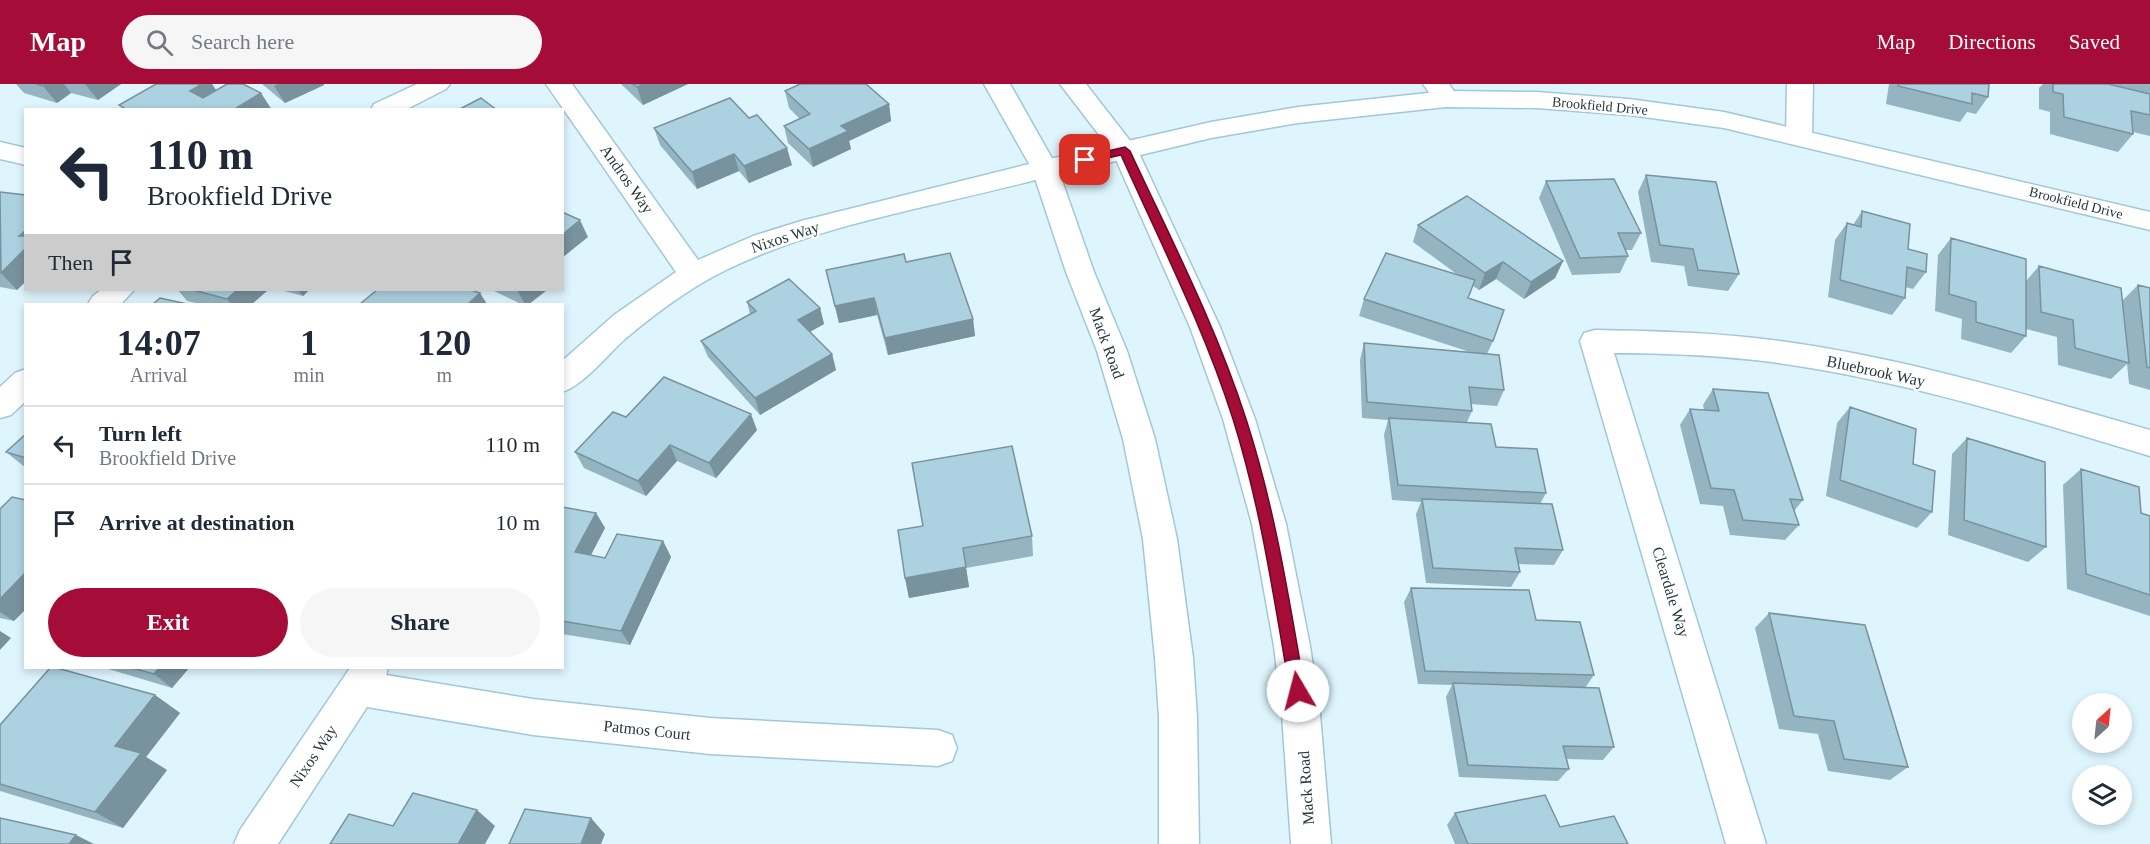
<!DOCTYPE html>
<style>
body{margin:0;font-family:"Times New Roman",serif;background:#f6f6f7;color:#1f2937;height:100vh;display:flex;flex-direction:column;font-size:22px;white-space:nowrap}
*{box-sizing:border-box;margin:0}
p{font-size:20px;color:#747a83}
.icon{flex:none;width:33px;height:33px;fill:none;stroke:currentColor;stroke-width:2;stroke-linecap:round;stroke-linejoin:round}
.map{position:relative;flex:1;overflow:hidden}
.panel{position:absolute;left:24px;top:219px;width:540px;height:366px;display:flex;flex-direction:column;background:#fff;border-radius:0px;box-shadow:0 3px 9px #0003}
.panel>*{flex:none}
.top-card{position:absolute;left:24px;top:24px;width:540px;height:183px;border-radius:0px;box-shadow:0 3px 9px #0003;background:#fff;color:#1f2937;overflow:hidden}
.needle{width:39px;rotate:27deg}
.tools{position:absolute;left:2072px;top:609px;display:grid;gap:12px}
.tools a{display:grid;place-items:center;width:60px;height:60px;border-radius:50%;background:#fff;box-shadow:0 3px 9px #0003;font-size:30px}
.pin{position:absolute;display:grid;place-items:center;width:51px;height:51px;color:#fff;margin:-26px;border-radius:12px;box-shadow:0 3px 9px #0006}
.me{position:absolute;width:66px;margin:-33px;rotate:352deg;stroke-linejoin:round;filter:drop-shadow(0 0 4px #0008)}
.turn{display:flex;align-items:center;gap:21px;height:126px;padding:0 24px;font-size:27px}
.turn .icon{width:78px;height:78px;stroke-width:2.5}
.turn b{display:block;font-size:42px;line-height:51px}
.then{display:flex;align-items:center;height:57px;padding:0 24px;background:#0003;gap:12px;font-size:22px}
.eta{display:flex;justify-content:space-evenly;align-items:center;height:102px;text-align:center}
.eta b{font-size:36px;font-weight:600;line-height:42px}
.primary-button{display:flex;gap:12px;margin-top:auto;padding:12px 24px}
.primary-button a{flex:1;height:69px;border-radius:36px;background:#a60c38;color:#fff;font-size:24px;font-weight:600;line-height:69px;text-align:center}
.primary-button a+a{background:#f6f6f7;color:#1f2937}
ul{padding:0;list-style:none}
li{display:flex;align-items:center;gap:18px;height:78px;padding:0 24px;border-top:2px solid #e0e1e3}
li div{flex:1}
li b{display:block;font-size:22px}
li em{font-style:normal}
header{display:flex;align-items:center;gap:36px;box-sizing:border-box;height:84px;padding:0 30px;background:#a60c38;color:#fff}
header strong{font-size:28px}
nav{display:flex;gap:33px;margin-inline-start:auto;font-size:21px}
.search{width:420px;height:54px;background:#f6f6f7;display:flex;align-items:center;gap:15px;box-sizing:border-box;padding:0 21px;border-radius:33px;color:#747a83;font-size:22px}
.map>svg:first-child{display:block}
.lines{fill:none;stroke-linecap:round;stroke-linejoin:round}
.minor-casing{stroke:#a2c7d7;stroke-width:3}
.tertiary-casing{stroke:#a2c7d7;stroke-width:3}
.secondary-casing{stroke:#a2c7d7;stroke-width:3}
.minor{fill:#fff;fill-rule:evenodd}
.tertiary{fill:#fff;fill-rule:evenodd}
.secondary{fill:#fff;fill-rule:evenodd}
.wall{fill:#94b4c2}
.shaded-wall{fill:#78929e}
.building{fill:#acd1e1;stroke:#78929e;stroke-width:1.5}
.route{fill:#a60c38;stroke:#6c0824;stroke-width:1.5}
.labels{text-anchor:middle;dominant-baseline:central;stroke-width:5;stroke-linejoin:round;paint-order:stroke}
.far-street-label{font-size:14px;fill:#29383e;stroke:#fff}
.street-label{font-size:16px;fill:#29383e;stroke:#fff}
</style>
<header>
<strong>Map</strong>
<div class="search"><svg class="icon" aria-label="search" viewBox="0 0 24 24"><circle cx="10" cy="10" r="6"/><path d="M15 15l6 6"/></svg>Search here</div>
<nav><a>Map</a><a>Directions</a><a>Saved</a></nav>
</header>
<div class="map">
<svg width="2150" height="760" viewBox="0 0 2150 760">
<rect width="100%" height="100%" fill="#def5fe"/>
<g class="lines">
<g class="minor-casing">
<path id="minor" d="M417,0H450L446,5L405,26H371L374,20Z
M546,0H572L698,176L753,152L801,137L1045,76L1054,79L1058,85L1054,91C949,120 824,138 726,186C689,204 656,229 625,255C607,271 584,301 562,308V277L614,231L676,188Z
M1423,0H1449L1459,15L1455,20L1446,23L1437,20Z
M1787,0H1813L1812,52L1808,58L1799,60L1790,58L1786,52Z
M0,58L26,64V81L0,75Z
M101,206H134L121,220H88L93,212Z
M1595,246C1648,247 1702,248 1755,254C1889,269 2020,309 2150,346V372C2020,333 1890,292 1755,276C1708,271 1661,269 1614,269L1766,760H1726L1580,257L1584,249Z
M26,285V317L11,331L0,334V303L15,289Z
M350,584H388L386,591L533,615L710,634L938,646L952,651L957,664L952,677L938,682L710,670L533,651L367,623L278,760H234L240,746Z"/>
</g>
<g class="tertiary-casing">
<path id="tertiary" d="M1446,7L1537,8L1629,15L1724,28L2150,128V146L1724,44L1629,31L1537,24L1446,23L1298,39L1211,54L1045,94L1036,91L1032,85L1036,79L1045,76L1211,38L1298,23Z"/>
</g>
<g class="secondary-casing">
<path id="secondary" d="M984,0H1010L1058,85L1094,188L1127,267L1155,355L1177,455L1193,574L1197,633L1199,760H1159V633L1155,574L1143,455L1123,355L1097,267L1066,188L1032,85Z
M1060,0H1086L1138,67L1220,243L1255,335L1286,440L1310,562L1320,630L1331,760H1291L1282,630L1274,562L1252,440L1223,335L1190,243L1113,69Z"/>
</g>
<use href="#minor" class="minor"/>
<use href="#tertiary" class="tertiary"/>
<use href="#secondary" class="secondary"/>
</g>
<path class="wall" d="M16,0H121L98,16L71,9L57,19L24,9Z
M262,0H324V1L285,19Z
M621,0H688L643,21Z
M1889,0H1989L1988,13L1976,30L1967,28L1960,38L1886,20Z
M2043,0H2150V52L2133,48V50L2118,68L2050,50V28L2039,25V4Z
M785,7L889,20L891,37L849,57L851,65L813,83L788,59L784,42L800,35L789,24Z
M654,44L792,81L749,99L739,87L697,105L660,61Z
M1646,91L1739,190L1728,207L1688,202L1684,182L1651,178L1638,108Z
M1546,97L1641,149L1632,166H1626L1628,172L1620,189L1572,191L1539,114Z
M0,108L26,111V197L17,206L0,203Z
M1862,127L1908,165L1926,188L1913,205L1905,203V214L1892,231L1828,213L1835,156L1847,139L1853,141Z
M1418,141L1563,177L1555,194L1524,215L1496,195L1479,206L1473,202L1468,214L1493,257L1487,270L1504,306L1497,322L1471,320L1472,327L1467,338L1546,409L1540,420L1563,466L1554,481L1518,480L1520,488L1511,503L1426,499L1416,430L1421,418L1392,416L1384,351L1388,336L1362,334L1360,276L1364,259L1470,268L1359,232L1364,215L1458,191L1413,158Z
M1951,154L2026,197L2039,182L2122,217L2138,201L2150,204V306L2129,300L2127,280L2111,295L2058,281L2057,253L2026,245V252L2011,269L1961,255L1962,235L1935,227L1938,171Z
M906,178L973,235L975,252L888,271L877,231L839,239L826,186Z
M178,206H268L252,220H200L187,217Z
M281,206H309L303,212Z
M492,206H547L529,220H521Z
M747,218L820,224L824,240L810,248L832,270L836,286L760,331L708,273L701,257L750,230Z
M1713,305L1803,416L1794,427L1799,441L1785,456L1730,451L1723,422L1700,420L1680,341L1690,325L1704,326L1703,321Z
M1850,323L1932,428L1917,444L1826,412L1837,339Z
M626,333L757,346L716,394L677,377L646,412L584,384L575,368Z
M26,350V384L6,368Z
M1967,354L2046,463L2028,478L1948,451L1952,370Z
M2081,385L2141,429L2150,432V532L2067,505L2063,401Z
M562,423L596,429L605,444L591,471L605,474L663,457L671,473L630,561L562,550Z
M0,425L14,537L0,534Z
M923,442L1032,452L1033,472L966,484L969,503L909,514L905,494Z
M1411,504L1536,536L1594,591L1585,604L1614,663L1603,676L1567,675L1569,685L1558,697L1459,693L1446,613L1452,601L1418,600L1404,518Z
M1769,529L1908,683L1890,696L1828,687L1818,650L1779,645L1755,544Z
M105,584H189L172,604Z
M155,611L180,629L146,673L167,686L123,744L0,707V641Z
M1455,729L1560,743L1628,760H1455L1447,741Z"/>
<path class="shaded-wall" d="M46,0H64L71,9L57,19L43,2Z
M85,0H121L98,16Z
M202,0H212L221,13L202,24L190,7Z
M278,0H324V1L285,19L274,2Z
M645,0H688L643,21L637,3Z
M261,9L272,26H233Z
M889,20L891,37L849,57L851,65L813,83L809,65L841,42Z
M787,64L792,81L749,99L744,82Z
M734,70L739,87L697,105L692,88Z
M580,136L588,153L562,174V151Z
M26,146V158L19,152Z
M26,164V197L17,206L1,189Z
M1563,177L1555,194L1524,215L1531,198Z
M1503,178L1496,195L1479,206L1485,189Z
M237,206H268L252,220H231L227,215Z
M298,206H309L303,212Z
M517,206H547L529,220H525Z
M480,209L487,220H468Z
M874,214L877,231L839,239L835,222Z
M820,224L824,240L802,252L798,236Z
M973,235L975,252L888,271L885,254Z
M832,270L836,286L760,331L755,314Z
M751,330L757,346L716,394L709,379Z
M670,361L677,377L646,412L638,397Z
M596,429L605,444L584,484L575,468Z
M663,457L671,473L630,561L621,547Z
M966,483L969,503L909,514L905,494Z
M26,488V525L14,537L0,528V515Z
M0,547L11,554L0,566Z
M159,584H189L172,604L154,590Z
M155,611L180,629L146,673L167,686L123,744L95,728L115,662Z
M477,726L495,742L485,760H458Z
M591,734L605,750L601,760H581Z
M76,751L94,760H69Z"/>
<path class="building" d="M36,0H46L43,2Z
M156,0H202L190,7L203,14L227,0H243L261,9L233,26H127L119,21Z
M633,0H645L637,3Z
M800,0H866L889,20L841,42L848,47L809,65L784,42L810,30L785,7Z
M1898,0H1989L1988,13L1972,9V20L1898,2Z
M2053,0H2108L2150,10V31L2131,27L2133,50L2064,33L2063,10L2053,8Z
M481,14L497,26H458Z
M730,14L749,34L757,31L787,64L744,82L734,70L692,88L654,44Z
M1646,91L1716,98L1739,190L1698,186L1693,165L1660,161Z
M1614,95L1641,149H1618L1628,172L1580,174L1546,97Z
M0,108L26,111V146L19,152H26V164L1,189Z
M1467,112L1563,177L1531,198L1503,178L1485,189L1418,141Z
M1862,127L1910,140L1908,165L1927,170L1926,188L1907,183L1905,214L1840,196L1847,139L1861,143Z
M562,128L580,136L562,151Z
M1951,154L2026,175V252L1976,238V218L1949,210Z
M950,169L973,235L885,254L874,214L835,222L826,186L904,170L906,178Z
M1386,169L1475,196L1468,214L1504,226L1493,257L1364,215Z
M2039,182L2121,204L2129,279L2075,264L2073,236L2041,228Z
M789,195L820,224L798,236L832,270L755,314L701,257L756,227L747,218Z
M2138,201L2150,204V284L2147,283Z
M193,206H237L227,215Z
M377,206H471L480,209L468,220H360Z
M160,214L187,220H153Z
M1364,259L1499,271L1504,306L1469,303L1472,327L1367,318Z
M664,293L751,330L709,379L670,361L638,397L575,368L613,328L626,333Z
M1713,305L1768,309L1803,416L1790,415L1799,441L1743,436L1734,406L1711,404L1690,325L1719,327Z
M1850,323L1916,345L1913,380L1935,387L1932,428L1840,396Z
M1389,334L1491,340L1496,363L1537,365L1546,409L1398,401Z
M26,350V374L6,368Z
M1967,354L2045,378L2046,463L1964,436Z
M1012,362L1032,452L963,464L966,483L905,494L898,446L923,442L912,379Z
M2081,385L2139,403L2141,429L2150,432V511L2086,490Z
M12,413L26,416V488L0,515V425Z
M1422,415L1552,420L1563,466L1515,464L1520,488L1433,484Z
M562,423L596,429L575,468L605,474L617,450L663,457L621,547L562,537Z
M1411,504L1529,506L1536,536L1580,538L1594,591L1425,587Z
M1769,529L1865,541L1908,683L1844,675L1834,637L1794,632Z
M50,584H57L155,611L115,662L141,669L95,728L0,700V641Z
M132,584H159L154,590Z
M1453,599L1599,604L1614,663L1563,662L1569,685L1468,681Z
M413,709L477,726L458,760H330L349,730L393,742Z
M1545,711L1560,743L1614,732L1628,760H1468L1455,729Z
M525,725L591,734L581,760H509Z
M0,734L76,751L69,760H0Z"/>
<path class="route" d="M1125,63L1130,67C1171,155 1216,242 1246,335C1275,424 1289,515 1305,607L1303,612L1298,614L1292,612L1290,607C1274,515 1261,424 1233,335C1204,244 1160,158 1121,71L1085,79L1079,76L1081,73Z"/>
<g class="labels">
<g class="far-street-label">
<text transform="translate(1600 22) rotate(5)">Brookfield Drive</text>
<text transform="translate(2076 119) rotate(14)">Brookfield Drive</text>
</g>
<g class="street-label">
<text transform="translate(627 95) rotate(55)">Andros Way</text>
<text transform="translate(785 153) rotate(-18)">Nixos Way</text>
<text transform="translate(1107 259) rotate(70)">Mack Road</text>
<text transform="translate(1876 287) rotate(12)">Bluebrook Way</text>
<text transform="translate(1671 508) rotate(73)">Cleardale Way</text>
<text transform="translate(647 646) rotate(6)">Patmos Court</text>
<text transform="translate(313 672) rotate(-56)">Nixos Way</text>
<text transform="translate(1306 704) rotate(-94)">Mack Road</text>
</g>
</g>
</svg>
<div class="tools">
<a><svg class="needle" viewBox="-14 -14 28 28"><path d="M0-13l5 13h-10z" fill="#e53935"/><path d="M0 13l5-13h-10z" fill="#747a83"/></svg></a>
<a><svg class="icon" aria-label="layers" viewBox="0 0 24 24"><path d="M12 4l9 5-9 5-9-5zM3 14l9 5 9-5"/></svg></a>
</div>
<div class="pin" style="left:1085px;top:76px;background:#d93025"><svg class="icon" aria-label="arrive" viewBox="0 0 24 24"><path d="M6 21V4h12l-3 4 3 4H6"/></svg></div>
<svg class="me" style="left:1298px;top:607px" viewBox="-20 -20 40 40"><circle r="19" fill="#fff"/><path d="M0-13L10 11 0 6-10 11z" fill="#a60c38"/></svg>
<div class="top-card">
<div class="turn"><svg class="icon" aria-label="left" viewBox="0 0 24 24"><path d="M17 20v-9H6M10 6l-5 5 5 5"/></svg><div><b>110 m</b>Brookfield Drive</div></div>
<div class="then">Then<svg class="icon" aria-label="arrive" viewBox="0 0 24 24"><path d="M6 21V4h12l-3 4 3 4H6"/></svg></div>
</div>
<section class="panel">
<div class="eta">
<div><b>14:07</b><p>Arrival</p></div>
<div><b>1</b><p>min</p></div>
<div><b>120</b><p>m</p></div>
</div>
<ul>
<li><svg class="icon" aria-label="left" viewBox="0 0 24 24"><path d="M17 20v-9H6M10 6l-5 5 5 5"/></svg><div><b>Turn left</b><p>Brookfield Drive</p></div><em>110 m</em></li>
<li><svg class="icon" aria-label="arrive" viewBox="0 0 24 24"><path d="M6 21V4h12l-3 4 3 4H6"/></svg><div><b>Arrive at destination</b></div><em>10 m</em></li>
</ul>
<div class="primary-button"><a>Exit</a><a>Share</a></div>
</section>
</div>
